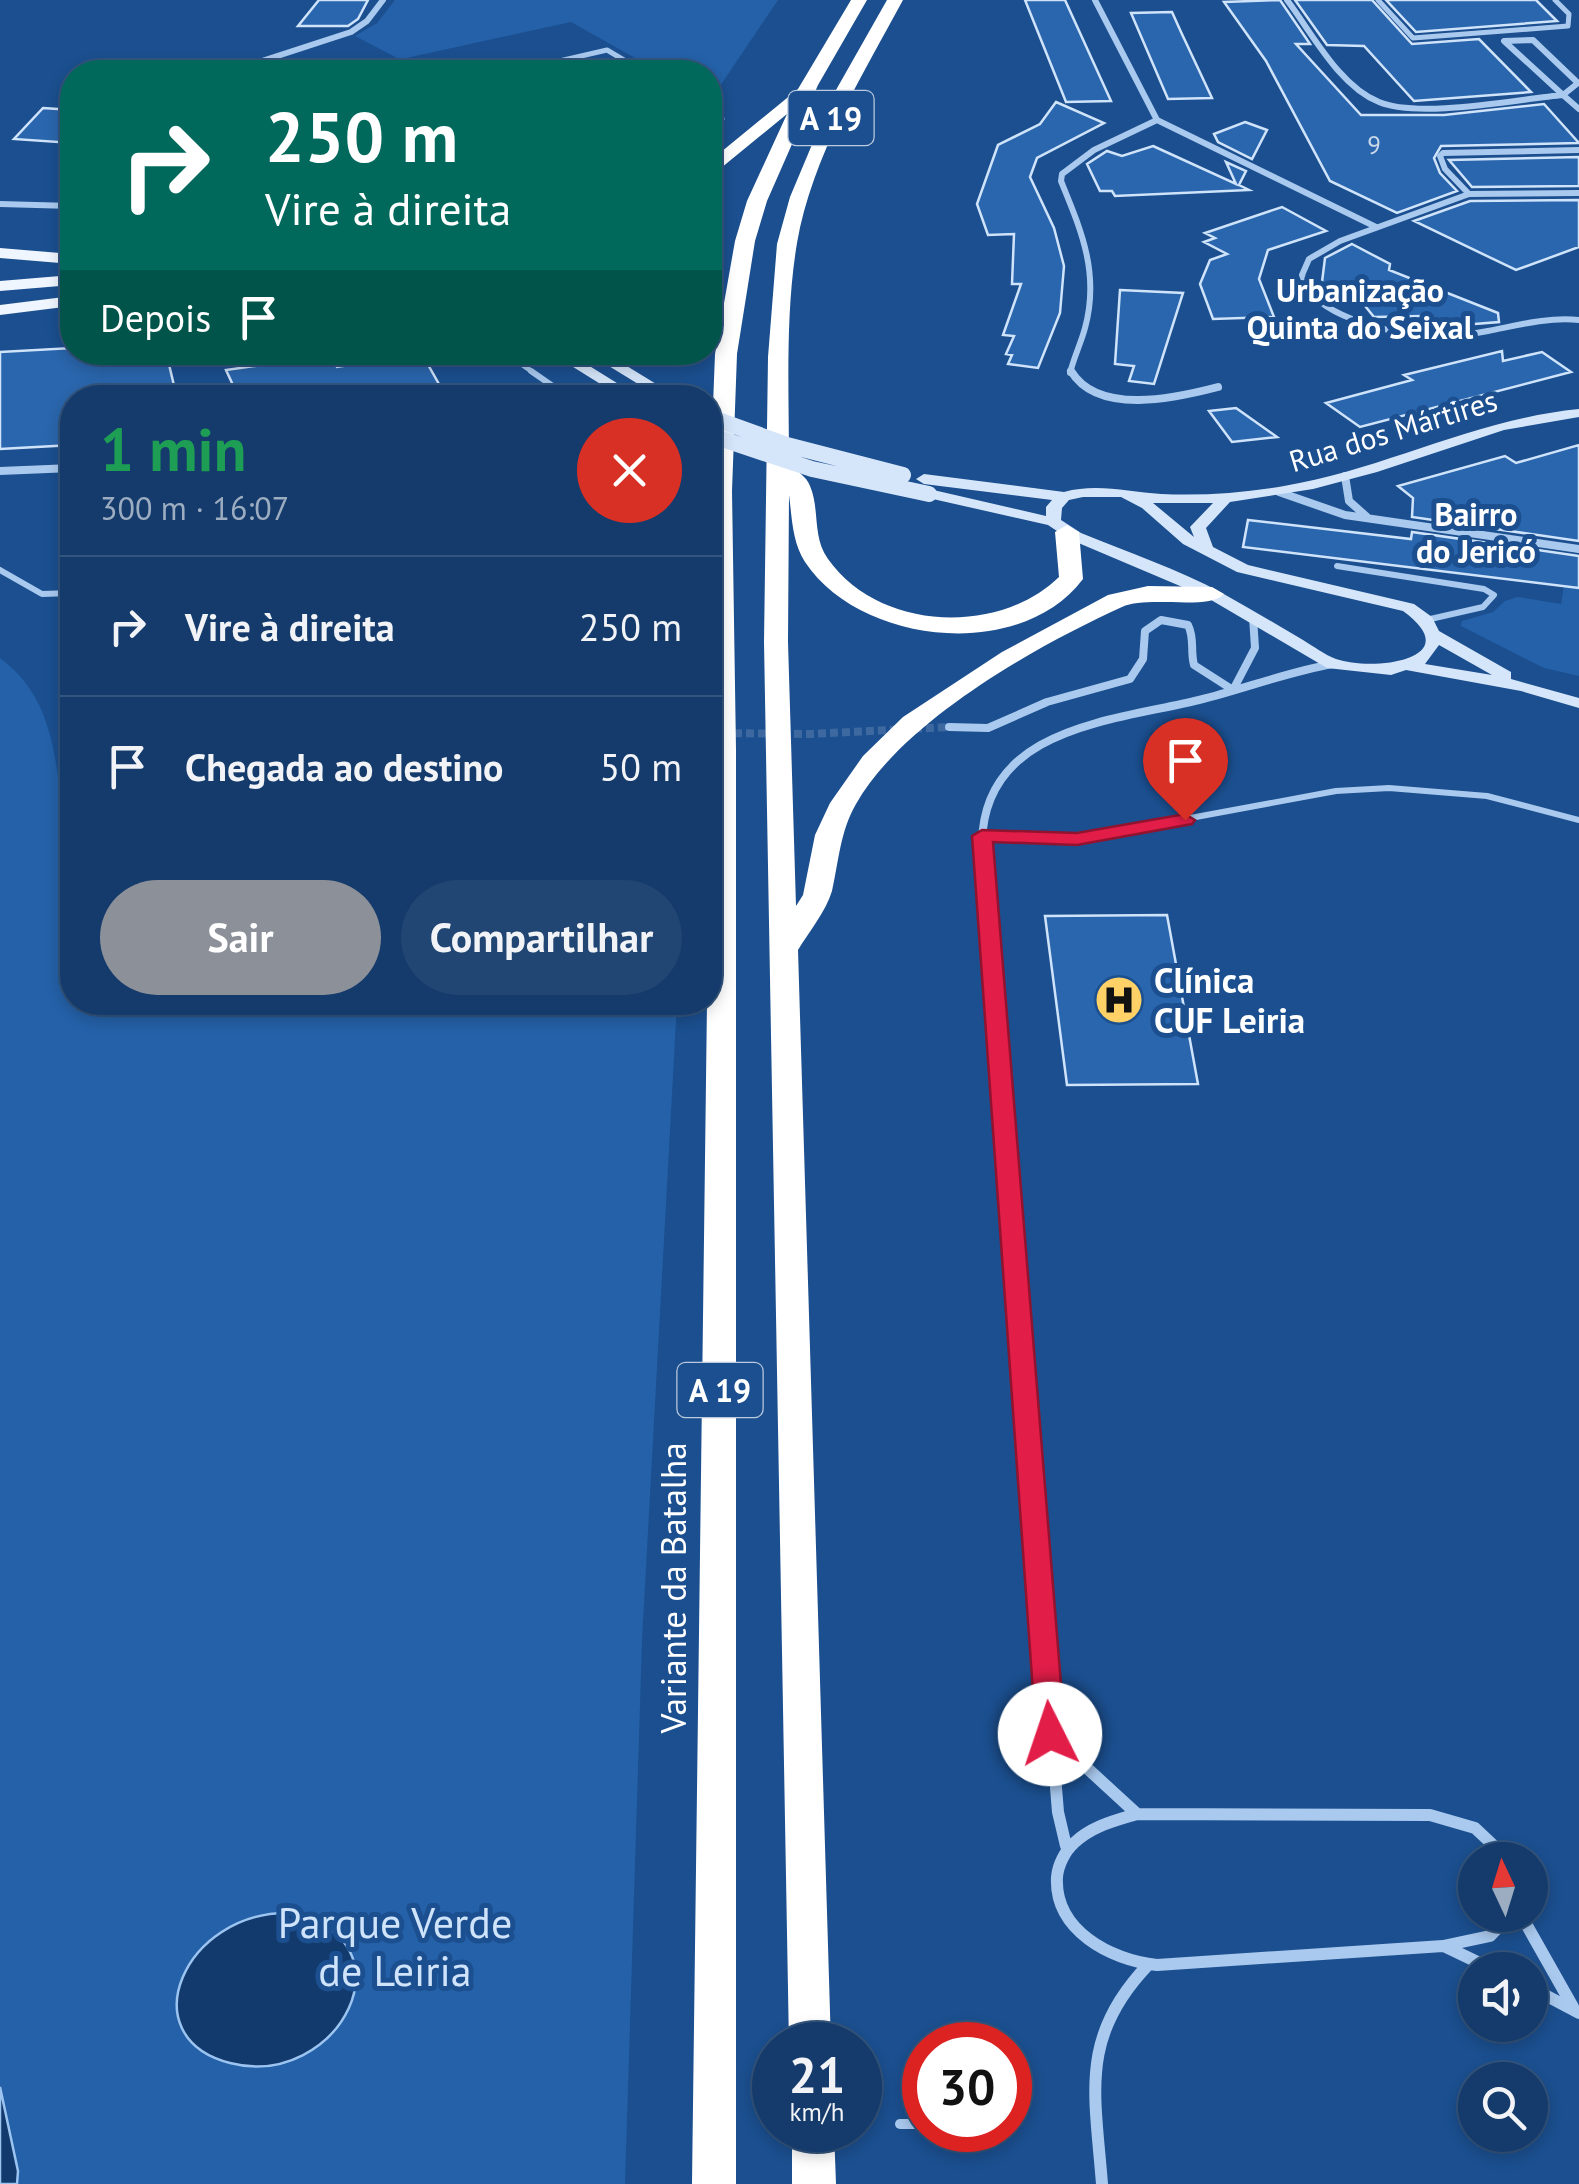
<!DOCTYPE html>
<html lang="pt">
<meta charset="utf-8">
<style>
body{margin:0;font-family:"PT Sans",sans-serif;background:#214673;color:#f1f3f6;height:100vh;display:flex;flex-direction:column;font-size:38px;white-space:nowrap}
*{box-sizing:border-box;margin:0}
p{font-size:32px;color:#9dadc1}
.icon{flex:none;width:55px;height:55px;fill:none;stroke:currentColor;stroke-width:2;stroke-linecap:round;stroke-linejoin:round}
.map{position:relative;flex:1;overflow:hidden}
.drawer{position:absolute;left:60px;top:385px;width:662px;height:630px;display:flex;flex-direction:column;background:#143b6b;border-radius:40px;box-shadow:0 5px 15px #0003,0 0 0 2px #33557e}
.drawer>*{flex:none}
.banner{position:absolute;left:60px;top:60px;width:662px;height:305px;border-radius:40px;box-shadow:0 5px 15px #0003,0 0 0 2px #33557e;background:#00695c;color:#fff;overflow:hidden}
.needle{width:65px;rotate:356deg}
.fabs{position:absolute;left:1458px;top:1842px;display:grid;gap:20px}
.fabs a{display:grid;place-items:center;width:90px;height:90px;border-radius:50%;background:#143b6b;box-shadow:0 5px 15px #0003,0 0 0 2px #33557e;font-size:50px}
.speed{position:absolute;left:752px;top:2022px;display:flex;gap:20px;font-size:50px;font-weight:700;text-align:center}
.speed>*{display:grid;place-content:center;width:130px;height:130px;border-radius:50%;background:#143b6b;box-shadow:0 5px 15px #0003,0 0 0 2px #33557e;line-height:1}
.speed small{font-size:25px;font-weight:400}
.speed .limit{border:15px solid #d22;background:#fff;color:#111}
.pin{position:absolute;display:grid;place-items:center;width:85px;height:85px;color:#fff;margin:-102px -42px;border-radius:50% 50% 50% 0;rotate:-45deg;box-shadow:0 0 10px #0007}
.pin .icon{rotate:45deg}
.me{position:absolute;width:110px;margin:-55px;rotate:356deg;stroke-linejoin:round;filter:drop-shadow(0 0 8px #0008)}
.turn{display:flex;align-items:center;gap:35px;height:210px;padding:0 40px;font-size:45px}
.turn .icon{width:130px;height:130px;stroke-width:2.5}
.turn b{display:block;font-size:70px;line-height:85px}
.then{display:flex;align-items:center;height:95px;padding:0 40px;background:#0003;gap:20px;font-size:38px}
.round{display:grid;place-items:center;flex:none;width:105px;height:105px;border-radius:52px;background:#214673}
.summary{display:flex;align-items:center;justify-content:space-between;height:170px;padding:0 40px}
h1{font-size:60px;font-weight:700;line-height:75px;color:#1e9e55}
.action{display:flex;gap:20px;margin-top:auto;padding:20px 40px}
.action a{flex:1;height:115px;border-radius:60px;background:#8c9099;color:#fff;font-size:40px;font-weight:700;line-height:115px;text-align:center}
.action a+a{background:#214673;color:#f1f3f6}
ul{padding:0;list-style:none}
li{display:flex;align-items:center;gap:30px;height:140px;padding:0 40px;border-top:2px solid #33557e}
li div{flex:1}
li b{display:block;font-size:38px}
li em{font-style:normal}
.map>svg:first-child{display:block}
.green{fill:#2461a8}
.water{fill:#123a6d;stroke:#9cc4f0;stroke-width:2.5}
.building{fill:#2a66ad;stroke:#cfe3fa;stroke-width:2.5}
.lines{fill:none;stroke-linecap:round;stroke-linejoin:round}
.street-tunnel{stroke:#3d69a0;stroke-width:8;stroke-dasharray:8 4;stroke-linecap:butt}
.lane-far2{stroke:#a9c9ee;stroke-width:5}
.lane-far1{stroke:#a9c9ee;stroke-width:6}
.lane{stroke:#a9c9ee;stroke-width:10}
.street-far3{stroke:#a9c9ee;stroke-width:6}
.street-far2{stroke:#a9c9ee;stroke-width:8}
.street-far1{stroke:#a9c9ee;stroke-width:10}
.street{stroke:#a9c9ee;stroke-width:12}
.secondary{fill:#d6e6fa;fill-rule:evenodd}
.primary{fill:#f0f6ff;fill-rule:evenodd}
.highway{fill:#fff;fill-rule:evenodd}
.secondary-bridge{stroke:#d6e6fa;stroke-width:16}
.route{fill:#e11d48;stroke:#92132f;stroke-width:2.5}
.labels{text-anchor:middle;dominant-baseline:central;stroke-width:10;stroke-linejoin:round;paint-order:stroke}
.far-number-label{font-size:25px;fill:#cad9ea}
.far-street-label{font-size:30px;fill:#fff;stroke:#1b4f8f}
.shield{fill:#1b4f8f;stroke:#bbcadd;stroke-width:2.5}
.shield-label{font-size:32px;font-weight:bold;fill:#fff}
.far-neighbourhood-label{font-size:32px;font-weight:bold;fill:#fff;stroke:#1b4f8f}
.poi-label{font-size:35px;font-weight:bold;fill:#fff;stroke:#1b4f8f;text-anchor:start}
.street-label{font-size:35px;fill:#fff;stroke:#1b4f8f}
.near-park-label{font-size:42px;fill:#cfe3fa;stroke:#1b4f8f}
</style>
<div class="map">
<svg width="1579" height="2184" viewBox="0 0 1579 2184">
<rect width="100%" height="100%" fill="#1b4f8f"/>
<path class="green" d="M395,0H778L710,101V72H660L571,22L402,59L420,72H335L399,59L355,36L377,23Z
M1564,586L1579,588V676L1544,668L1461,626L1462,621L1493,612L1505,601L1518,597L1561,604Z
M0,658C52,697 54,751 63,811H72V1002L677,1003L642,1641L625,2184H0Z"/>
<path class="water" d="M289,1913C419,1939 338,2091 230,2063C129,2037 185,1911 289,1913Z
M0,2087L18,2171L17,2184H0Z"/>
<path class="building" d="M319,0H368L358,19L348,26H298Z
M1025,0H1065L1111,101L1066,102Z
M1280,0L1310,44H1296L1361,115H1444L1544,104L1579,143L1441,146L1434,158L1440,173L1457,191L1397,213L1330,181L1266,61L1224,2Z
M1295,0H1372L1412,44L1479,39L1531,92L1414,101L1364,46L1327,45Z
M1386,0H1536L1557,21L1416,32Z
M1172,12L1181,32L1212,98L1168,99L1131,13Z
M1056,102L1104,123L1037,158L1030,177L1054,228L1064,266L1060,313L1038,368L1008,364L1012,355L1006,354L1014,336L1003,335L1021,284H1012L1014,234L988,235L977,204L998,145L1040,124Z
M43,108L72,110V143L14,139Z
M1245,122L1267,130L1252,159L1218,142L1214,134Z
M1153,146L1236,184L1226,162L1246,171L1239,185L1249,190L1115,196L1112,191H1100L1087,164L1107,151L1122,156Z
M1579,157V186L1472,187L1449,160Z
M1579,200V247L1516,270L1414,221L1470,201Z
M1282,207L1326,231L1268,250L1259,279L1274,317L1213,319L1200,284L1210,260L1227,254L1204,242L1215,238L1205,233Z
M1352,244L1390,264L1389,270L1498,313L1499,322L1425,328L1423,316L1374,317L1357,296L1331,298L1322,282L1325,258Z
M1120,290L1183,293L1154,384L1129,381L1134,366L1115,364Z
M72,348V352H166L177,398H72V445L0,449V352Z
M1502,351L1503,361L1542,352L1571,372L1360,427L1326,403L1412,380L1404,375Z
M249,352H329L337,367L422,354L444,393L416,398H239L226,370L255,366Z
M1236,408L1277,437L1232,442L1209,411Z
M1579,445V541L1412,517L1413,498L1398,486L1505,456L1516,463Z
M1248,520L1411,539L1412,532L1579,556V588L1243,547Z
M1167,915L1198,1084L1067,1085L1045,916Z"/>
<g class="lines">
<path class="street-tunnel" d="M710,733L810,734L949,727"/>
<path class="lane-far2" d="M1378,0L1413,38L1568,26L1569,14L1555,0
M512,72L607,50L644,72
M710,116L722,119L710,141
M504,352L534,373"/>
<path class="lane-far1" d="M531,371L570,398
M1337,566L1484,589L1494,595L1483,607L1426,620
M0,570L42,594L72,593
M982,836L1077,839L1336,791L1389,788L1487,796L1579,820"/>
<path class="lane" d="M900,2124H925"/>
<path class="street-far3" d="M1095,0L1157,120L1376,227
M1287,0C1312,33 1339,86 1379,102C1420,119 1518,99 1563,95
M1533,40L1578,83L1563,95L1504,41Z
M228,72L351,32L367,21L383,0
M1563,95L1579,109
M1579,193L1469,194L1340,241L1309,259L1302,275C1310,299 1329,310 1352,319C1395,336 1443,340 1488,331C1519,325 1547,317 1579,320
M1469,194L1445,169L1440,156L1443,153L1579,150
M0,204L72,206
M1070,373C1074,357 1081,343 1085,328C1100,273 1081,230 1061,181L1062,174L1094,150L1157,120"/>
<path class="street-far2" d="M1071,371C1098,416 1176,398 1218,387
M0,471L72,468
M1345,476L1349,501L1367,517
M1279,492L1345,515L1579,549
M1233,690L1255,648L1253,617
M949,727L988,728L1047,702L1130,679L1143,659L1145,631L1161,620L1188,625C1195,639 1190,650 1194,665L1233,690
M982,843C984,727 1113,721 1199,700C1244,689 1287,672 1333,664"/>
<path class="street-far1" d="M982,840L1027,1436"/>
<path class="street" d="M1027,1433L1058,1812L1066,1846
M1051,1735L1137,1814
M1509,1860L1475,1828L1430,1815L1137,1814C1114,1821 1092,1826 1074,1843C1065,1851 1058,1865 1057,1877C1054,1930 1110,1960 1157,1965L1443,1946L1490,1936L1510,1915
M1521,1915L1573,2007
M1444,1946L1494,1970
M1530,1987L1579,2013
M1102,2184C1095,2093 1079,2037 1148,1965"/>
<path class="secondary" d="M549,352H567L641,398H623Z
M586,352H604L679,398H661Z
M1579,409V417L1504,430L1377,472L1313,489L1230,502L1206,528L1213,547L1248,565L1414,604L1432,617L1439,631L1511,672V679L1579,698V708L1521,691L1406,670L1391,675L1327,668L1206,597L1069,539L1048,525L924,497L921,494L929,489L1046,516V507L1052,500L924,484L916,479L924,474L1064,492C1097,483 1128,492 1161,494C1202,496 1243,493 1284,486C1385,469 1476,419 1579,409ZM1083,497H1121L1142,508L1183,544L1237,572L1403,611C1469,659 1374,672 1336,659C1325,655 1313,646 1303,640C1276,624 1249,608 1222,593C1178,569 1127,552 1081,533L1061,520L1062,508L1069,500ZM1153,503H1213L1190,527L1194,537ZM1439,645L1492,675L1425,664Z"/>
<path class="primary" d="M0,248L72,254V264L0,258Z
M72,275V285L0,291V281Z
M72,296V306L0,315V305Z"/>
<path class="highway" d="M851,0H867L818,85L767,201L755,241L737,354L732,491L736,750V2184H692L707,1002H710V482L715,354L735,241L747,201L787,114L710,177V161L798,89Z
M887,0H903C862,76 812,157 797,243C785,315 789,392 789,464C796,470 807,477 810,486C820,509 812,537 828,559C879,631 998,636 1059,577L1055,532L1067,525L1079,532L1083,579C1021,662 860,645 805,562C792,542 792,517 789,495L788,642L796,906L803,895L815,835L830,803L863,756L903,717L1002,652L1108,595L1148,586L1212,587L1224,594C1209,611 1148,595 1122,607C1036,646 903,721 856,804C840,832 839,860 832,891C826,911 809,932 798,950L831,2045H789L764,642L768,357L777,244L790,197L832,97Z
M792,2130H834L836,2184H792Z"/>
<path class="secondary-bridge" d="M710,417L787,445L903,475
M710,435L812,469L929,494"/>
</g>
<path class="route" d="M1185,814L1195,820L1192,824L1077,845L993,842L1065,1734L1061,1742L1050,1746L1040,1742L1036,1734L972,836L982,830L1077,833Z"/>
<defs>
<g id="hospital-disc" transform="scale(2.5)"><circle r="9.5" fill="#ffd166" stroke="#1b4f8f"/><path d="M-5-5h3v3.5h4V-5h3V5h-3V1.5h-4V5h-3Z" fill="#111"/></g>
</defs>
<g fill-rule="evenodd">
<use href="#hospital-disc" x="1119" y="1000"/>
</g>
<g class="labels">
<g class="far-number-label">
<text x="1374" y="145">9</text>
</g>
<g class="far-street-label">
<text transform="translate(1393 430) rotate(-17)">Rua dos Mártires</text>
</g>
<g class="shield">
<rect x="788.5" y="91" width="85" height="54" rx="8"/>
<rect x="677.5" y="1363" width="85" height="54" rx="8"/>
</g>
<g class="shield-label">
<text x="831" y="118">A 19</text>
<text x="720" y="1390">A 19</text>
</g>
<g class="far-neighbourhood-label">
<text x="1360" y="290">Urbanização<tspan x="1360" dy="37">Quinta do Seixal</tspan></text>
<text x="1476" y="514">Bairro<tspan x="1476" dy="37">do Jericó</tspan></text>
</g>
<g class="poi-label">
<text x="1154" y="980">Clínica<tspan x="1154" dy="40">CUF Leiria</tspan></text>
</g>
<g class="street-label">
<text transform="translate(673 1588) rotate(-90)">Variante da Batalha</text>
</g>
<g class="near-park-label">
<text x="395" y="1922">Parque Verde<tspan x="395" dy="48">de Leiria</tspan></text>
</g>
</g>
</svg>
<div class="fabs">
<a><svg class="needle" viewBox="-14 -14 28 28"><path d="M0-13l5 13h-10z" fill="#e53935"/><path d="M0 13l5-13h-10z" fill="#9dadc1"/></svg></a>
<a><svg class="icon" aria-label="sound" viewBox="0 0 24 24"><path d="M4 9h4l5-4v14l-5-4H4zM17 9q2 3 0 6"/></svg></a>
<a><svg class="icon" aria-label="search" viewBox="0 0 24 24"><circle cx="10" cy="10" r="6"/><path d="M15 15l6 6"/></svg></a>
</div>
<div class="speed"><div>21<small>km/h</small></div><div class="limit">30</div></div>
<div class="pin" style="left:1185px;top:820px;background:#d93025"><svg class="icon" aria-label="arrive" viewBox="0 0 24 24"><path d="M6 21V4h12l-3 4 3 4H6"/></svg></div>
<svg class="me" style="left:1050px;top:1734px" viewBox="-20 -20 40 40"><circle r="19" fill="#fff"/><path d="M0-13L10 11 0 6-10 11z" fill="#e11d48"/></svg>
<div class="banner">
<div class="turn"><svg class="icon" aria-label="right" viewBox="0 0 24 24"><path d="M7 20v-9h11M14 6l5 5-5 5"/></svg><div><b>250 m</b>Vire à direita</div></div>
<div class="then">Depois<svg class="icon" aria-label="arrive" viewBox="0 0 24 24"><path d="M6 21V4h12l-3 4 3 4H6"/></svg></div>
</div>
<section class="drawer">
<div class="summary"><div><h1>1 min</h1><p>300 m · 16:07</p></div><a class="round" style="background:#d93025;color:#fff"><svg class="icon" aria-label="close" viewBox="0 0 24 24"><path d="M6 6l12 12M18 6L6 18"/></svg></a></div>
<ul>
<li><svg class="icon" aria-label="right" viewBox="0 0 24 24"><path d="M7 20v-9h11M14 6l5 5-5 5"/></svg><div><b>Vire à direita</b></div><em>250 m</em></li>
<li><svg class="icon" aria-label="arrive" viewBox="0 0 24 24"><path d="M6 21V4h12l-3 4 3 4H6"/></svg><div><b>Chegada ao destino</b></div><em>50 m</em></li>
</ul>
<div class="action"><a>Sair</a><a>Compartilhar</a></div>
</section>
</div>
